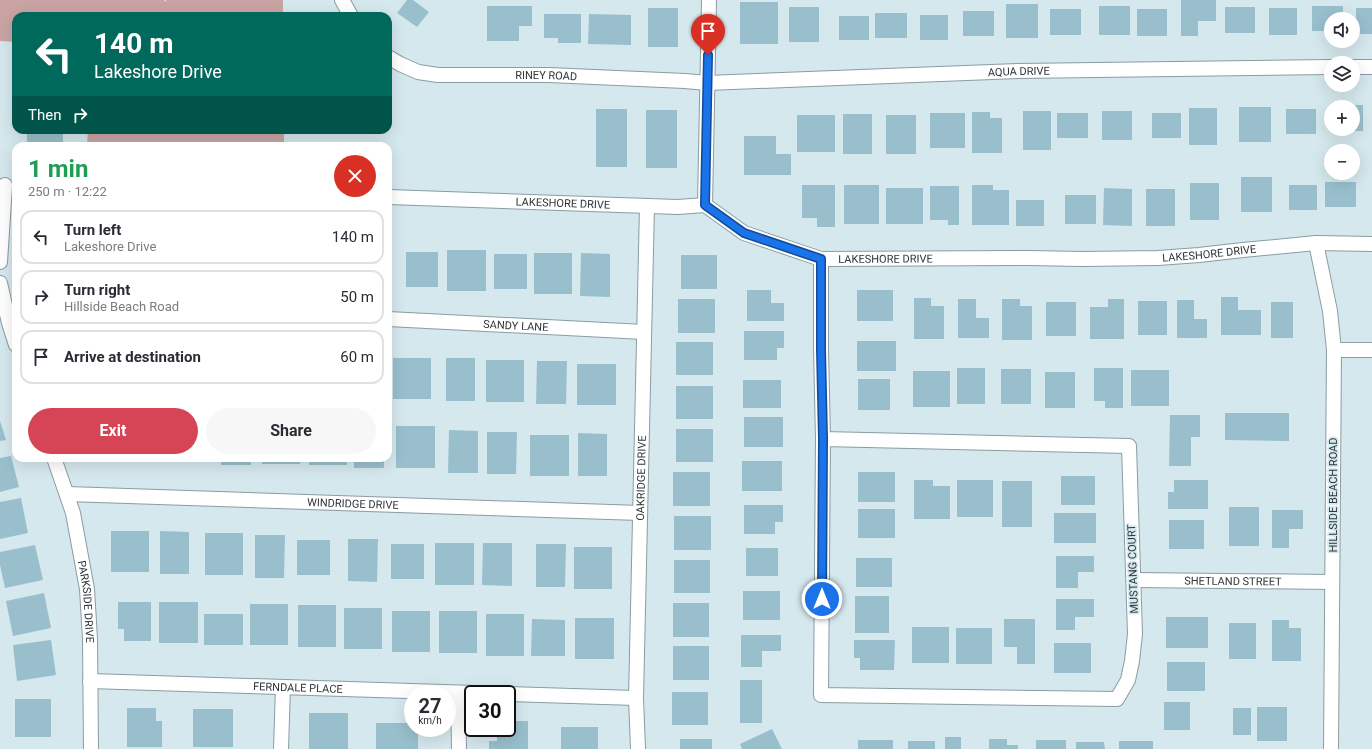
<!DOCTYPE html>
<meta charset="utf-8">
<style>
body{margin:0;font-family:Roboto,sans-serif;background:#f7f7f7;color:#2b2b33;height:100vh;display:flex;flex-direction:column;font-size:15px;white-space:nowrap}
*{box-sizing:border-box;margin:0}
p{font-size:13px;color:#7c7c81}
.icon{flex:none;width:22px;height:22px;fill:none;stroke:currentColor;stroke-width:2;stroke-linecap:round;stroke-linejoin:round}
.map{position:relative;flex:1;overflow:hidden}
.drawer{position:absolute;left:12px;top:142px;width:380px;height:320px;display:flex;flex-direction:column;background:#fff;border-radius:12px;box-shadow:0 4px 16px #0002}
.drawer>*{flex:none}
.top-card{position:absolute;left:12px;top:12px;width:380px;height:122px;border-radius:12px;box-shadow:0 4px 16px #0002;background:#00695c;color:#fff;overflow:hidden}
.controls{position:absolute;left:1324px;top:12px;display:grid;gap:8px}
.controls a{display:grid;place-items:center;width:36px;height:36px;border-radius:50%;background:#fff;box-shadow:0 4px 16px #0002;font-size:20px}
.speed{position:absolute;left:404px;top:685px;display:flex;gap:8px;font-size:20px;font-weight:700;text-align:center}
.speed>*{display:grid;place-content:center;width:52px;height:52px;border-radius:50%;background:#fff;box-shadow:0 4px 16px #0002;line-height:1}
.speed small{font-size:10px;font-weight:400}
.speed .limit{border:2px solid #111;border-radius:6px;background:#fff;color:#111}
.pin{position:absolute;display:grid;place-items:center;width:34px;height:34px;color:#fff;margin:-41px -17px;border-radius:50% 50% 50% 0;rotate:-45deg;box-shadow:0 0 4px #0007}
.pin .icon{rotate:45deg}
.me{position:absolute;width:44px;margin:-22px;rotate:0deg;stroke-linejoin:round;filter:drop-shadow(0 0 3px #0008)}
.turn{display:flex;align-items:center;gap:14px;height:84px;padding:0 16px;font-size:18px}
.turn .icon{width:52px;height:52px;stroke-width:2.5}
.turn b{display:block;font-size:28px;line-height:34px}
.then{display:flex;align-items:center;height:38px;padding:0 16px;background:#0003;gap:8px;font-size:15px}
.round{display:grid;place-items:center;flex:none;width:42px;height:42px;border-radius:21px;background:#f7f7f7}
.headline{display:flex;align-items:center;justify-content:space-between;height:68px;padding:0 16px}
h1{font-size:24px;font-weight:700;line-height:30px;color:#1e9e55}
.cta{display:flex;gap:8px;margin-top:auto;padding:8px 16px}
.cta a{flex:1;height:46px;border-radius:24px;background:#d64556;color:#fff;font-size:16px;font-weight:700;line-height:46px;text-align:center}
.cta a+a{background:#f7f7f7;color:#2b2b33}
ul{padding:0;list-style:none}
li{display:flex;align-items:center;gap:12px;height:54px;margin:0 8px 6px;padding:0 8px;border:2px solid #e1e1e2;border-radius:12px}
li div{flex:1}
li b{display:block;font-size:15px}
li em{font-style:normal}
.map>svg:first-child{display:block}
.forest{fill:#caa4a5}
.building{fill:#99bfcd}
.lines{fill:none;stroke-linecap:round;stroke-linejoin:round}
.minor-casing{stroke:#8b9ca2;stroke-width:16}
.minor{stroke:#fff;stroke-width:14}
.route-casing{stroke:#114b97;stroke-width:10}
.route{stroke:#1a73e8;stroke-width:7}
.labels{text-anchor:middle;dominant-baseline:central;stroke-width:3.5;stroke-linejoin:round;paint-order:stroke}
.street-label{font-size:11px;fill:#2e3638;stroke:#d5e8ee}
</style>
<div class="map">
<svg width="1372" height="749" viewBox="0 0 1372 749">
<rect width="100%" height="100%" fill="#d5e8ee"/>
<path class="forest" d="M0,0H164L166,2V0H283V16H16V42L0,41Z
M88,130H284V146H87Z"/>
<path class="building" d="M407,0H413L429,12L417,27L397,13Z
M1181,0H1216V21H1198V36H1181Z
M740,2H778V44H740Z
M1006,4H1038V38H1006Z
M487,6H532V26H519V41H487Z
M1099,6H1130V35H1099Z
M1312,6H1343V19H1331V31H1312Z
M789,7H819V42H789Z
M1225,7H1255V33H1225Z
M648,8H678V47H648Z
M1269,8H1297V35H1269Z
M1356,8H1372V34H1356Z
M1050,9H1081V35H1050Z
M1137,9H1167V36H1137Z
M963,11H994V36H963Z
M875,13H907V38H875Z
M544,14H581V43H558V38H544Z
M589,14L631,15V45L588,44Z
M920,15H948V40H920Z
M839,16H869V40H839Z
M1333,105H1363V131H1333V129H1353V107H1333Z
M1239,107H1271V142H1239Z
M1189,108H1217V145H1189Z
M596,109H627V167H596Z
M1286,109H1316V134H1286Z
M646,110H677V168H646Z
M1023,111H1051V150H1023Z
M1102,111H1132V140H1102Z
M972,112H990V118H1002V153H972Z
M930,113H965V148H930Z
M1057,113H1088V138H1057Z
M1152,113H1181V138H1152Z
M843,114H872V154H843Z
M797,115H835V152H797Z
M886,115H916V154H886Z
M27,130H63V146H27Z
M744,136H776V154H791V175H744Z
M1241,177H1272V212H1241Z
M1325,182H1356V207H1325Z
M1190,183H1219V220H1190Z
M802,185H835V227H817V218H802Z
M844,185H879V224H844Z
M972,185H993V190H1009V225H972Z
M1289,185H1317V210H1289Z
M930,186H959V225H948V220H930Z
M886,188H923V224H886Z
M1104,188L1132,189V226L1103,225Z
M1146,189H1175V226H1146Z
M1065,195H1096V224H1065Z
M1016,200H1044V226H1016Z
M447,250H486V291H447Z
M406,252H438V287H406Z
M534,253H572V294H534Z
M581,253L610,254V297L580,296Z
M494,254H527V289H494Z
M681,255H717V289H681Z
M747,290H771V303H784V321H747Z
M857,290H893V321H857Z
M1221,297H1238V310H1261V335H1221Z
M914,298H931V306H944V339H914Z
M678,299H715V333H678Z
M958,299H976V318H989V338H958Z
M1002,299H1020V306H1032V340H1002Z
M1108,299H1124V339H1090V307H1108Z
M1177,300H1194V319H1207V338H1177Z
M1138,301H1167V335H1138Z
M1046,302H1076V336H1046Z
M1271,302H1293V338H1271Z
M744,331H784V348H777V360H744Z
M857,341H896V371H857Z
M676,342H713V375H676Z
M393,358H431V399H393Z
M446,358H475V401H446Z
M486,360H524V402H486Z
M537,361H567L566,404H536Z
M577,364H616V405H577Z
M957,368H985V404H957Z
M1094,368H1123V408H1105V401H1094Z
M1001,369H1031V404H1001Z
M1131,370H1169V406H1131Z
M913,371H950V407H913Z
M1045,372H1075V408H1045Z
M858,379H890V410H858Z
M743,380H781V408H743Z
M676,386H713V419H676Z
M1225,413H1289V441L1225,440Z
M1170,415H1200V437H1191V466H1169Z
M744,417H783V447H744Z
M0,421L6,440L0,441Z
M396,426H435V468H396Z
M676,429H713V462H676Z
M449,430L478,431V473H448Z
M487,432H517L516,474H487Z
M578,433L607,434V476H578Z
M530,435H569V476H530Z
M11,456L19,487L0,492V458Z
M83,458H121V461H83Z
M129,458H167V461H129Z
M173,458H211V462H173Z
M221,458H251V465H221Z
M262,458H300V464H262Z
M309,458H347V465H309Z
M354,458H384V468H354Z
M742,461H782V491H742Z
M673,472H710V506H673Z
M858,472H895V502H858Z
M1061,476H1095V505H1061Z
M914,480H933V486H950V519H914Z
M957,480H993V517H957Z
M1174,480H1208V509H1168V492H1174Z
M1002,481H1032V527H1002Z
M21,498L28,533L0,539V502Z
M744,505H783V522H775V534H744Z
M1229,507H1259V546H1229Z
M858,509H895V538H858Z
M1272,510H1303V529H1289V548H1272Z
M1054,513H1096V543H1054Z
M674,516H711V550H674Z
M1169,520H1204V549H1169Z
M111,531H149V572H111Z
M160,531L189,532V574H160Z
M205,533H243V575H205Z
M255,535H285L284,578H255Z
M348,539H378L377,582L348,581Z
M297,540H330V575H297Z
M435,543H474V585H435Z
M483,543H512V586L482,585Z
M391,544H424V579H391Z
M536,544H566L565,587H536Z
M35,545L43,580L5,588L0,565V552Z
M574,547H612V589H574Z
M746,548H778V576H746Z
M1056,556H1094V572H1078V588H1056Z
M856,558H892V587H856Z
M674,560H710V593H674Z
M743,591H780V620H743Z
M44,593L51,628L13,636L6,601Z
M855,596H889V633H855Z
M1056,599H1094V617H1075V630H1056Z
M118,602H151V641H124V629H118Z
M159,602H198V643H159Z
M673,603H709V637H673Z
M250,604H288V645H250Z
M298,605H336V647H298Z
M344,608H382V649H344Z
M392,611H430V652H392Z
M439,611H477V653H439Z
M204,614H243V645H204Z
M486,614H524V656H486Z
M1166,617H1208V648H1166Z
M575,618H614V659H575Z
M532,619L565,620V656H531Z
M1004,619H1035V664H1017V647H1004Z
M1272,620H1289V628H1301V661H1272Z
M1229,623H1256V659H1229Z
M912,627H949V663H912Z
M956,628H992V664H956Z
M741,635H781V651H762V667H741Z
M51,640L56,675L17,681L13,645Z
M854,640H895L894,670H860V658H854Z
M1054,643H1091V673H1054Z
M673,646H709V680H673Z
M1167,662H1205V691H1167Z
M740,680H762V723H740Z
M672,692H708V725H672Z
M15,699H51V737H15Z
M1164,702H1190V730H1164Z
M1257,707H1287V741H1257Z
M127,708H156V721H162V747H127Z
M1233,708H1251V735H1233Z
M193,709H233V747H193Z
M309,713H348V749H309Z
M507,721H528V749H489V741H497V728H507Z
M376,723H413V728H418V749H376Z
M561,727H598V749H561Z
M772,729L782,749H742L740,744Z
M945,737H961V749H945Z
M680,739H712V749H680Z
M989,739H1007V745H1018V749H989Z
M858,740H893V749H858Z
M1036,740H1066V749H1036Z
M908,741H935V749H908Z
M1119,741H1153V749H1119Z
M1076,742H1104L1105,749H1076Z"/>
<g class="lines">
<g class="minor-casing">
<g id="minor">
<path d="M342,0L351,16"/>
<path id="s1" d="M388,57L400,64L418,72L438,75H549L685,81L707,83L1018,71L1331,67"/>
<path d="M1353,67H1372"/>
<path id="s2" d="M388,197L678,207L705,205L744,233L821,259L1029,258L1082,259L1158,258L1199,255L1243,250L1316,243L1372,244"/>
<path d="M705,205L709,0"/>
<path d="M1316,243L1330,311L1334,350L1331,749"/>
<path d="M821,259V349L823,439L821,695L1117,699L1128,680L1132,661L1135,634L1129,446L823,439"/>
<path d="M0,262L5,185"/>
<path d="M0,283L9,323L16,345"/>
<path id="s3" d="M388,319L644,332"/>
<path d="M1334,350H1372"/>
<path id="s4" d="M54,458L73,513L87,589L90,639L91,749"/>
<path id="s5" d="M67,494L640,513"/>
<path id="s6" d="M1134,580L1332,582"/>
<path id="s7" d="M90,681L506,694"/>
<path d="M458,693L459,749"/>
<path d="M507,694L636,698"/>
<path d="M281,749L283,687"/>
<path id="s8" d="M638,749L636,698L647,206"/>
</g>
</g>
<use href="#minor" class="minor"/>
</g>
<g class="lines">
<g class="route-casing">
<path id="route" d="M708,55L705,205L744,233L821,259V349L823,439L822,599"/>
</g>
<use href="#route" class="route"/>
</g>
<g class="labels">
<g class="street-label">
<text stroke="none"><textPath href="#s1" startOffset="635">AQUA DRIVE</textPath></text>
<text stroke="none"><textPath href="#s1" startOffset="162">RINEY ROAD</textPath></text>
<text stroke="none"><textPath href="#s2" startOffset="175">LAKESHORE DRIVE</textPath></text>
<text stroke="none"><textPath href="#s2" startOffset="835">LAKESHORE DRIVE</textPath></text>
<text stroke="none"><textPath href="#s2" startOffset="511">LAKESHORE DRIVE</textPath></text>
<text stroke="none"><textPath href="#s3" startOffset="128">SANDY LANE</textPath></text>
<text stroke="none"><textPath href="#s8" startOffset="271">OAKRIDGE DRIVE</textPath></text>
<text transform="translate(1333 495) rotate(-90)">HILLSIDE BEACH ROAD</text>
<text stroke="none"><textPath href="#s5" startOffset="286">WINDRIDGE DRIVE</textPath></text>
<text transform="translate(1133 569) rotate(-92)">MUSTANG COURT</text>
<text stroke="none"><textPath href="#s6" startOffset="99">SHETLAND STREET</textPath></text>
<text stroke="none"><textPath href="#s4" startOffset="148">PARKSIDE DRIVE</textPath></text>
<text stroke="none"><textPath href="#s7" startOffset="208">FERNDALE PLACE</textPath></text>
</g>
</g>
</svg>
<div class="controls">
<a><svg class="icon" aria-label="sound" viewBox="0 0 24 24"><path d="M4 9h4l5-4v14l-5-4H4zM17 9q2 3 0 6"/></svg></a>
<a><svg class="icon" aria-label="layers" viewBox="0 0 24 24"><path d="M12 4l9 5-9 5-9-5zM3 14l9 5 9-5"/></svg></a>
<a>+</a>
<a>−</a>
</div>
<div class="speed"><div>27<small>km/h</small></div><div class="limit">30</div></div>
<div class="pin" style="left:708px;top:55px;background:#d93025"><svg class="icon" aria-label="arrive" viewBox="0 0 24 24"><path d="M6 21V4h12l-3 4 3 4H6"/></svg></div>
<svg class="me" style="left:822px;top:599px" viewBox="-20 -20 40 40"><circle r="17" fill="#1a73e8" stroke="#fff" stroke-width="3"/><path d="M0-11L8 9 0 5-8 9z" fill="#fff"/></svg>
<div class="top-card">
<div class="turn"><svg class="icon" aria-label="left" viewBox="0 0 24 24"><path d="M17 20v-9H6M10 6l-5 5 5 5"/></svg><div><b>140 m</b>Lakeshore Drive</div></div>
<div class="then">Then<svg class="icon" aria-label="right" viewBox="0 0 24 24"><path d="M7 20v-9h11M14 6l5 5-5 5"/></svg></div>
</div>
<section class="drawer">
<div class="headline"><div><h1>1 min</h1><p>250 m · 12:22</p></div><a class="round" style="background:#d93025;color:#fff"><svg class="icon" aria-label="close" viewBox="0 0 24 24"><path d="M6 6l12 12M18 6L6 18"/></svg></a></div>
<ul>
<li><svg class="icon" aria-label="left" viewBox="0 0 24 24"><path d="M17 20v-9H6M10 6l-5 5 5 5"/></svg><div><b>Turn left</b><p>Lakeshore Drive</p></div><em>140 m</em></li>
<li><svg class="icon" aria-label="right" viewBox="0 0 24 24"><path d="M7 20v-9h11M14 6l5 5-5 5"/></svg><div><b>Turn right</b><p>Hillside Beach Road</p></div><em>50 m</em></li>
<li><svg class="icon" aria-label="arrive" viewBox="0 0 24 24"><path d="M6 21V4h12l-3 4 3 4H6"/></svg><div><b>Arrive at destination</b></div><em>60 m</em></li>
</ul>
<div class="cta"><a>Exit</a><a>Share</a></div>
</section>
</div>
